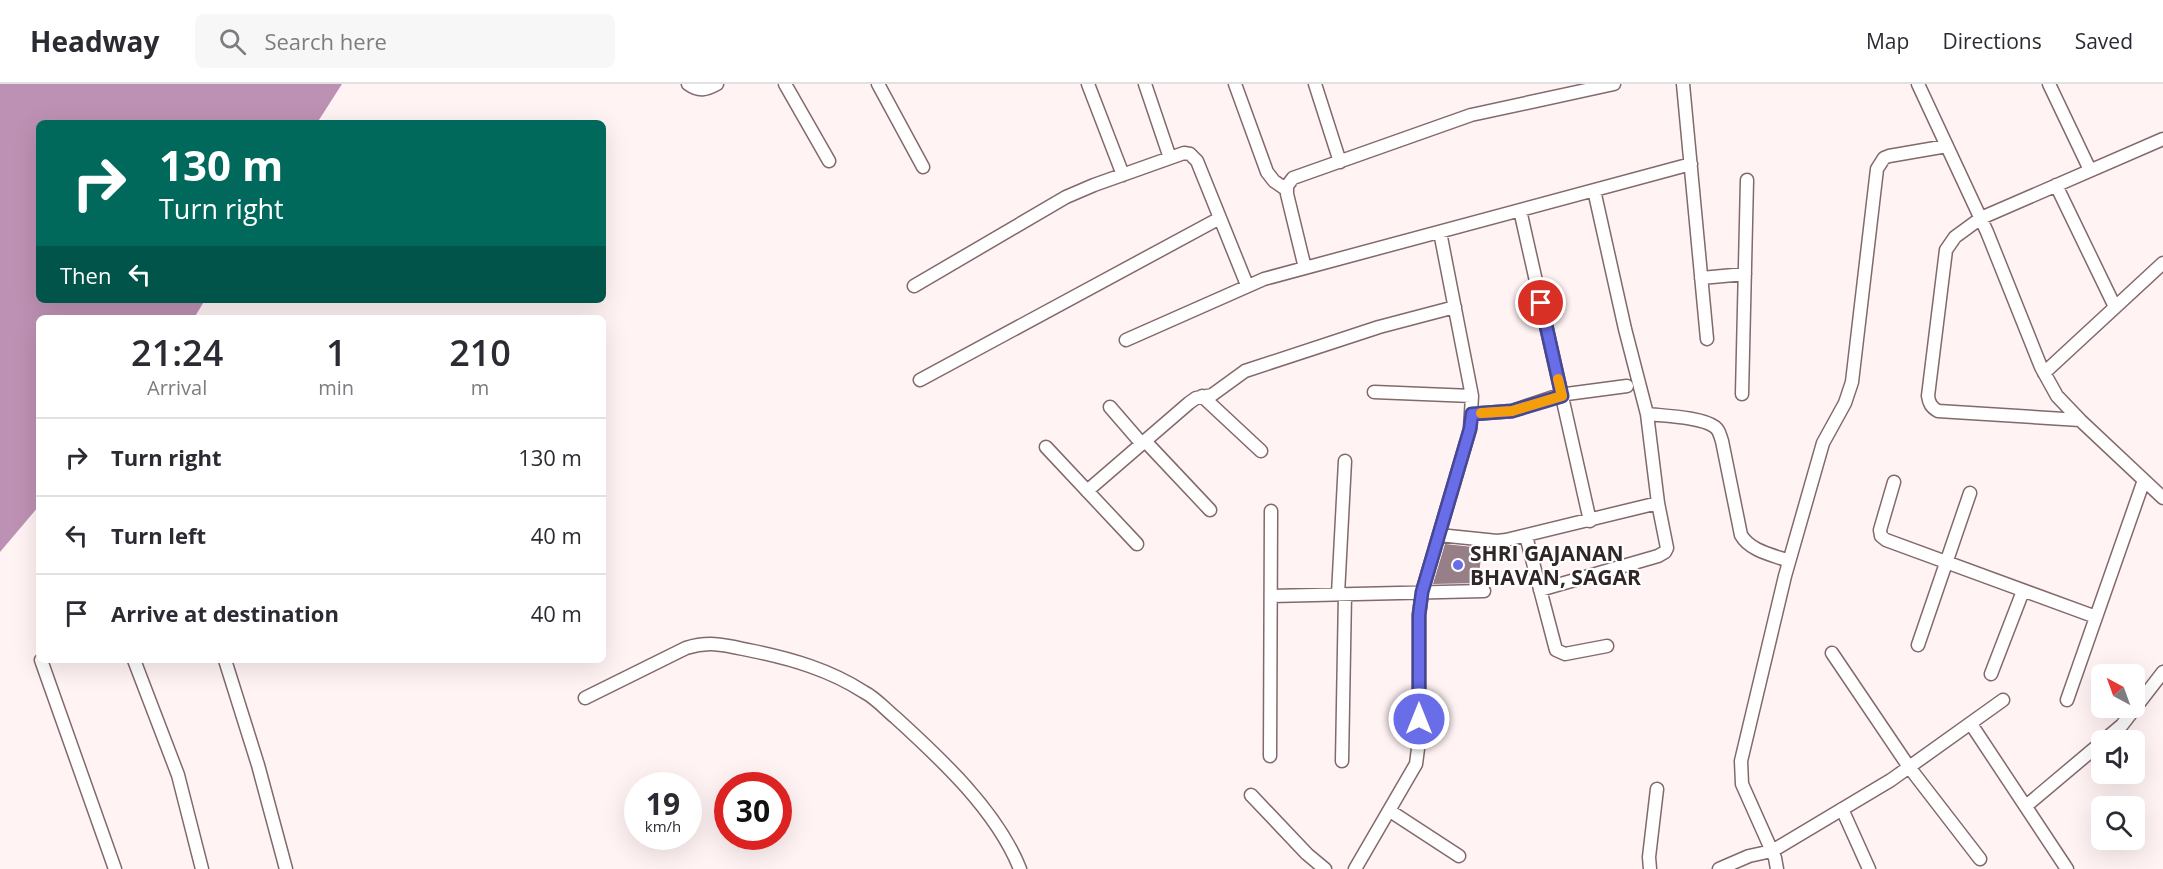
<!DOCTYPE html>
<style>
body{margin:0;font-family:"Open Sans",sans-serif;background:#f7f7f7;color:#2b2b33;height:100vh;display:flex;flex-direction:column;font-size:22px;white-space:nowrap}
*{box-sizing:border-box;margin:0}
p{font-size:20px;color:#7c7c81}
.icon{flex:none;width:33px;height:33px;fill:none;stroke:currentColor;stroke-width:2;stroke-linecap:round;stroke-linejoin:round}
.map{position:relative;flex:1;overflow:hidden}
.drawer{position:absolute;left:36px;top:231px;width:570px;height:348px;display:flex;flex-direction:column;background:#fff;border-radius:9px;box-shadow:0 6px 24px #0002}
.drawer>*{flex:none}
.guide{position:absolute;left:36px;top:36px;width:570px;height:183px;border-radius:9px;box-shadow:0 6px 24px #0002;background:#00695c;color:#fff;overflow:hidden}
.needle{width:39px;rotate:319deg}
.controls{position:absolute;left:2091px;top:580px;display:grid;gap:12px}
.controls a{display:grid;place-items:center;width:54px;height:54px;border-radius:9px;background:#fff;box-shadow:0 6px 24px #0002;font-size:30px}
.speed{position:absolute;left:624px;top:688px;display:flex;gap:12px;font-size:30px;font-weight:700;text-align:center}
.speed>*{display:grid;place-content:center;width:78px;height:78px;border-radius:50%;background:#fff;box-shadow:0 6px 24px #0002;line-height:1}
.speed small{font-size:15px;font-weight:400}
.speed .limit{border:9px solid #d22;background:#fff;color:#111}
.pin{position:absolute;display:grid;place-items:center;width:51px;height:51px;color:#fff;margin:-26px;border:3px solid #fff;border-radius:50%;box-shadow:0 2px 6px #0007}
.me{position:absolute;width:66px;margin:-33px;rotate:0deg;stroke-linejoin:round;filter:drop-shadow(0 0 4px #0008)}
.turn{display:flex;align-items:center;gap:21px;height:126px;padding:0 24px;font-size:27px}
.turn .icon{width:78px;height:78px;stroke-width:2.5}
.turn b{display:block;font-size:42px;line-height:51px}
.then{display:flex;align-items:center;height:57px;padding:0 24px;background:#0003;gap:12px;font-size:22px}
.eta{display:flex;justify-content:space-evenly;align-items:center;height:102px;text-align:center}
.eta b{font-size:36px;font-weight:600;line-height:42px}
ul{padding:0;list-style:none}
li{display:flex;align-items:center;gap:18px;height:78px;padding:0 24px;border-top:2px solid #e1e1e2}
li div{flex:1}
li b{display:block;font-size:22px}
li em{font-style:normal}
header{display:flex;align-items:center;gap:36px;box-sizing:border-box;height:84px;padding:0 30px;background:#fff;border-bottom:2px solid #e1e1e2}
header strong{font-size:28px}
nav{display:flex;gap:33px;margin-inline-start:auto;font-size:21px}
.search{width:420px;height:54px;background:#f7f7f7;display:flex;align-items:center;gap:15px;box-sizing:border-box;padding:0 21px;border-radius:9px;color:#7c7c81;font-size:22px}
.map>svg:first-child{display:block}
.water{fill:#bd91b3}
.building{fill:#977f88}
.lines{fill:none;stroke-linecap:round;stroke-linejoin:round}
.street-casing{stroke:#82696b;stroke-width:15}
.street{stroke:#fff;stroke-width:12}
.route-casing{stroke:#444897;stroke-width:15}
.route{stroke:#696ee8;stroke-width:10}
.slow{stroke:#f59e0b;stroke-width:10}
.poi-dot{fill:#696ee8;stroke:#fff;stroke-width:2}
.labels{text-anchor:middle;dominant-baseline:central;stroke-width:4.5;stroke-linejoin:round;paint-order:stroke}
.poi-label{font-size:21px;font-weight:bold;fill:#312627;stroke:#fff;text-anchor:start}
</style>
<header>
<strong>Headway</strong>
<div class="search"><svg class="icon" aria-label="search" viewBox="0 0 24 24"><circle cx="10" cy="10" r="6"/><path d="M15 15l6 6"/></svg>Search here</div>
<nav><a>Map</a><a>Directions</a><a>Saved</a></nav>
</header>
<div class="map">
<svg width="2163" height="785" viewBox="0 0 2163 785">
<rect width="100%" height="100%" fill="#fff3f4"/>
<path class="water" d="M0,0H342L317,39H39V216H205L194,234H39V422L0,468Z"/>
<path class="building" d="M1445,460L1482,464L1478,499L1433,500Z"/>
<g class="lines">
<g class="street-casing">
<path id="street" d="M688,0C699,8 706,6 717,0
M785,0L829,77
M878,0L923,83
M1088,0L1123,91
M1145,0L1170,74
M1235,0L1267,88L1274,97L1287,106
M1315,0L1340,78
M1683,0L1707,255
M1918,0L1987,148L2041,283L2057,312L2080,336L2163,414
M2049,0L2090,86
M2056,101L2115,223
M1520,126L1590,437
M1305,184L1287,110V102L1293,94L1471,31L1614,0
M1701,194L1745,190
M914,202L1066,113L1094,101L1184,69L1190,70L1197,77L1247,201
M1126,256L1264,195L1691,80
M2044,289L2163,179
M920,296L1220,134
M1374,308L1472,312
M1742,310L1747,96
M1202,312L1261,367
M1110,323L1142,360
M1472,330L1512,327L1559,311L1627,302
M1647,330C1665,332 1702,333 1715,343C1720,347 1720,352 1722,357L1741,451C1750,467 1773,471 1789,477
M2080,336L1938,327C1931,323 1929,319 1928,312L1946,166L1955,153L1981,134L2163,55
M1145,357L1210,426
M1046,363L1137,460
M1894,398L1880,446L1881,452L1886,456L2096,533
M1087,407L1189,319L1196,314L1212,311L1245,287L1379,243L1455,223
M1439,451L1497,457L1506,456L1658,419
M1526,452L1556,566L1565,570L1607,562
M1540,506L1658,472L1665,468L1667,464L1658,419L1647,330L1625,245L1594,106
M1338,510L1345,377
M1271,512L1484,507
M1918,561L1970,409
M1832,569L1909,683L1980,775
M41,576L115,785
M134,576L178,691L202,785
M225,576L258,681L286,785
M1991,590L2023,507
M585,614L686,564C711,556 728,562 753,567C792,575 830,586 864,608C876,614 886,626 896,634C941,675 997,727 1020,785
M2067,616L2144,396
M1971,640L2067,785
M2103,657L2122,641L2163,588
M1270,672L1271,427
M1342,677L1345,510
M1251,711L1307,770L1325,785
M2026,722L2102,658
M1842,725L1869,785
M1390,727L1459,772
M1355,785L1416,680L1419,657V531L1422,508L1470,345L1472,312L1440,148
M1650,785L1649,773L1657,705
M1719,785L1749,772L1772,767L1891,696L2003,616
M1777,785L1775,774L1742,700L1741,677L1785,492L1823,359L1845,319L1852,298L1877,85L1884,74L1889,72L1947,62"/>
</g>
<use href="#street" class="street"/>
</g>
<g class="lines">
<g class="route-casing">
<path id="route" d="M1419,635V531L1422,508L1470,345L1472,330L1512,327L1562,312L1541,219"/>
</g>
<use href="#route" class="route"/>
<path class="slow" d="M1481,329L1512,327L1562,312L1558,295"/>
</g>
<circle class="poi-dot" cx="1458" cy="481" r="6"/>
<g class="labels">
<g class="poi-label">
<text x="1470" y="469">SHRI GAJANAN<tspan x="1470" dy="24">BHAVAN, SAGAR</tspan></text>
</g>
</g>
</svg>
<div class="controls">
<a><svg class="needle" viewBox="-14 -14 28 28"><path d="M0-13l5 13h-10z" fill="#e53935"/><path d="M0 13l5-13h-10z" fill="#7c7c81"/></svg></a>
<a><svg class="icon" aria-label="sound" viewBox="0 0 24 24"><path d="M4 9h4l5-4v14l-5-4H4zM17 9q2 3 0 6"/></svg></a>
<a><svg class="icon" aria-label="search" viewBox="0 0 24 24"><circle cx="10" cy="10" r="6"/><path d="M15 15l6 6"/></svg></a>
</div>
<div class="speed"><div>19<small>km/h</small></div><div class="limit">30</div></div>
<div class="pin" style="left:1541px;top:219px;background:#d93025"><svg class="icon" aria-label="arrive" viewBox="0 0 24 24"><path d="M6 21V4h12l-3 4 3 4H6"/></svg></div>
<svg class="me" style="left:1419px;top:635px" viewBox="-20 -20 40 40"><circle r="17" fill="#696ee8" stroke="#fff" stroke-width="3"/><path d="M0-11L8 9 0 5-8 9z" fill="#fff"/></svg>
<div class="guide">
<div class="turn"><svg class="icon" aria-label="right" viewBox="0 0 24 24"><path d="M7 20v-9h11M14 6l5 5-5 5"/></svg><div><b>130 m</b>Turn right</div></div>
<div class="then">Then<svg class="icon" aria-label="left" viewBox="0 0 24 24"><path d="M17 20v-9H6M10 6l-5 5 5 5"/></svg></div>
</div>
<section class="drawer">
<div class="eta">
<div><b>21:24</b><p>Arrival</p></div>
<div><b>1</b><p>min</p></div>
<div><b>210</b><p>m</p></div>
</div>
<ul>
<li><svg class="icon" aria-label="right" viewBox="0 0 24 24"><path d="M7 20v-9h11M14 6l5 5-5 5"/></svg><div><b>Turn right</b></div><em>130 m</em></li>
<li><svg class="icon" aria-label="left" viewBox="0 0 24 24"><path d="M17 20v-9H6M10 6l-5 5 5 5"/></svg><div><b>Turn left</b></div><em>40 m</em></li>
<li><svg class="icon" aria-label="arrive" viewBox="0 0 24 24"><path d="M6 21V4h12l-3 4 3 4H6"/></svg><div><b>Arrive at destination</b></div><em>40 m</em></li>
</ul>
</section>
</div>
